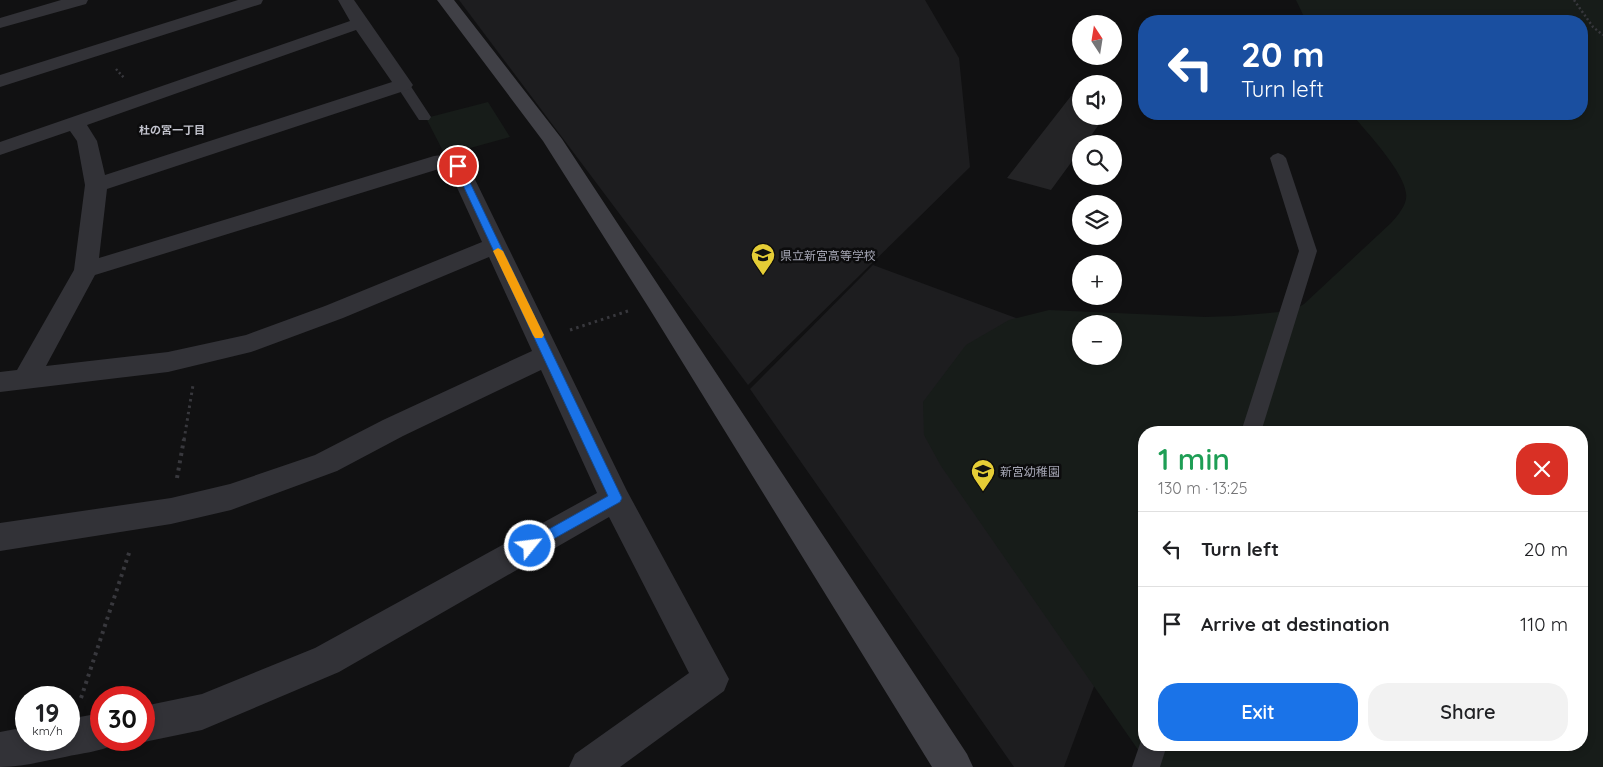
<!DOCTYPE html>
<meta charset="utf-8">
<style>
body{margin:0;font-family:Quicksand,"Noto Sans JP",sans-serif;background:#f2f2f2;color:#202124;height:100vh;display:flex;flex-direction:column;font-size:19px;white-space:nowrap}
*{box-sizing:border-box;margin:0}
p{font-size:16px;color:#757577}
.icon{flex:none;width:28px;height:28px;fill:none;stroke:currentColor;stroke-width:2;stroke-linecap:round;stroke-linejoin:round}
.map{position:relative;flex:1;overflow:hidden}
.details{position:absolute;left:1138px;top:426px;width:450px;height:325px;display:flex;flex-direction:column;background:#fff;border-radius:20px;box-shadow:0 2px 8px #0003}
.details>*{flex:none}
.banner{position:absolute;left:1138px;top:15px;width:450px;height:105px;border-radius:20px;box-shadow:0 2px 8px #0003;background:#1a4fa0;color:#fff;overflow:hidden}
.needle{width:32px;rotate:348deg}
.controls{position:absolute;left:1072px;top:15px;display:grid;gap:10px}
.controls a{display:grid;place-items:center;width:50px;height:50px;border-radius:50%;background:#fff;box-shadow:0 2px 8px #0003;font-size:25px}
.speed{position:absolute;left:15px;top:686px;display:flex;gap:10px;font-size:25px;font-weight:700;text-align:center}
.speed>*{display:grid;place-content:center;width:65px;height:65px;border-radius:50%;background:#fff;box-shadow:0 2px 8px #0003;line-height:1}
.speed small{font-size:12px;font-weight:400}
.speed .limit{border:8px solid #d22;background:#fff;color:#111}
.pin{position:absolute;display:grid;place-items:center;width:42px;height:42px;color:#fff;margin:-21px;border:2px solid #fff;border-radius:50%;box-shadow:0 1px 5px #0007}
.me{position:absolute;width:55px;margin:-28px;rotate:61deg;stroke-linejoin:round;filter:drop-shadow(0 0 4px #0008)}
.turn{display:flex;align-items:center;gap:18px;height:105px;padding:0 20px;font-size:22px}
.turn .icon{width:65px;height:65px;stroke-width:2.5}
.turn b{display:block;font-size:35px;line-height:42px}
.round{display:grid;place-items:center;flex:none;width:52px;height:52px;border-radius:20px;background:#f2f2f2}
.headline{display:flex;align-items:center;justify-content:space-between;height:85px;padding:0 20px}
h1{font-size:30px;font-weight:600;line-height:38px;color:#1e9e55}
.button{display:flex;gap:10px;margin-top:auto;padding:10px 20px}
.button a{flex:1;height:58px;border-radius:20px;background:#1a73e8;color:#fff;font-size:20px;font-weight:600;line-height:58px;text-align:center}
.button a+a{background:#f2f2f2;color:#202124}
ul{padding:0;list-style:none}
li{display:flex;align-items:center;gap:15px;height:75px;padding:0 20px;border-top:1px solid #e0e0e0}
li div{flex:1}
li b{display:block;font-size:19px}
li em{font-style:normal}
.map>svg:first-child{display:block}
.built{fill:#1d1d1f}
.green{fill:#171c19;fill-rule:evenodd}
.building{fill:#242426}
.lines{fill:none;stroke-linecap:round;stroke-linejoin:round}
.path-far2{stroke:#38383d;stroke-width:2.5;stroke-dasharray:2 2.5;stroke-linecap:butt}
.path-far1{stroke:#38383d;stroke-width:3;stroke-dasharray:2.5 4;stroke-linecap:butt}
.path{stroke:#38383d;stroke-width:4;stroke-dasharray:3 4.5;stroke-linecap:butt}
.lane{fill:#323237;fill-rule:evenodd}
.street{fill:#323237;fill-rule:evenodd}
.secondary{fill:#404046;fill-rule:evenodd}
.route{fill:#1a73e8;stroke:#114b97}
.slow{fill:#f59e0b}
.labels{text-anchor:middle;dominant-baseline:central;stroke-width:5;stroke-linejoin:round;paint-order:stroke}
.far-neighbourhood-label{font-size:11px;font-weight:bold;fill:#c3c4ce;stroke:#0c0c0d}
.poi-label{font-size:12px;fill:#a3a4b2;stroke:#0c0c0d;text-anchor:start}
</style>
<div class="map">
<svg width="1603" height="767" viewBox="0 0 1603 767">
<rect width="100%" height="100%" fill="#111112"/>
<path class="built" d="M459,0H925L959,58L970,167L748,385Z
M873,265L1081,342V356H1114L1144,432V552L1064,767H1014L750,389Z"/>
<path class="green" d="M1296,0H1603V767H1150L941,466L924,435L923,402L966,345L1009,320L1049,310L1205,317L1233,316L1292,311L1304,304L1391,223C1398,215 1408,204 1406,193C1403,170 1367,133 1352,114H1581V21H1306ZM1081,324H1114V356H1081ZM1144,432H1581V745H1144Z
M488,102L510,137L445,155L426,118Z"/>
<path class="building" d="M1071,96L1081,99V116H1105L1085,144H1081V149L1051,190L1007,178Z"/>
<g class="lines">
<path class="path-far2" d="M1574,0L1593,27L1603,35
M116,69L125,79"/>
<path class="path-far1" d="M570,330L628,311
M184,440L193,385"/>
<path class="path" d="M177,478L184,439
M81,698L130,550"/>
<path class="lane" d="M403,81L408,82L431,117L429,120H419L417,117L396,85Z
M1278,153L1283,155L1286,158L1317,251L1261,432H1241L1299,251L1270,158L1273,155Z
M1143,735L1144,745H1167L1160,767H1132Z"/>
<path class="street" d="M61,0H88L86,4L0,28V18Z
M238,0H263L261,4L0,87V75Z
M338,0H354L413,85L410,89L107,189L99,258L434,156L442,155L466,161L627,491L729,679L724,691L620,767H569L575,754L689,673L609,517L339,672L202,730L144,742L138,740H144V706L202,694L315,648L597,493L541,370L403,436L337,471L231,510L171,524L0,551V523L171,498L230,484L315,455L383,420L532,351L489,257L343,318L251,352L168,372L0,392V372L17,370L74,270L85,185L77,141L70,131L0,155V142L350,21ZM356,30L392,82L105,175L97,141L87,125ZM442,168L449,170L482,242L325,306L246,335L168,352L46,366L95,275Z
M101,713V740H116L114,745C98,752 82,753 65,757C43,761 23,767 0,767V732L26,727V740H69V719Z"/>
<path class="secondary" d="M437,0H454L562,139L967,754L973,767H932L649,308L543,141Z"/>
</g>
<path class="route" d="M458,163L462,166L622,498L620,502L530,552L526,550L524,546L526,542L608,496L454,166Z"/>
<path class="slow" d="M498,248L503,251L544,335L542,338H535L533,335L493,251Z"/>
<defs>
<g id="school-pin" transform="scale(1.25)"><path d="M0 17L-7.5 6A9.5 9.5 0 1 1 7.5 6Z" fill="#e5cd36" stroke="#0c0c0d"/><path d="M0-5L7-2L0 1L-7-2ZM-4 1L0 2.5L4 1V4Q0 6-4 4Z" fill="#111"/></g>
</defs>
<g fill-rule="evenodd">
<use href="#school-pin" x="763" y="255"/>
<use href="#school-pin" x="983" y="471"/>
</g>
<g class="labels">
<g class="far-neighbourhood-label">
<text x="172" y="130">杜の宮一丁目</text>
</g>
<g class="poi-label">
<text x="780" y="255">県立新宮高等学校</text>
<text x="1000" y="471">新宮幼稚園</text>
</g>
</g>
</svg>
<div class="controls">
<a><svg class="needle" viewBox="-14 -14 28 28"><path d="M0-13l5 13h-10z" fill="#e53935"/><path d="M0 13l5-13h-10z" fill="#757577"/></svg></a>
<a><svg class="icon" aria-label="sound" viewBox="0 0 24 24"><path d="M4 9h4l5-4v14l-5-4H4zM17 9q2 3 0 6"/></svg></a>
<a><svg class="icon" aria-label="search" viewBox="0 0 24 24"><circle cx="10" cy="10" r="6"/><path d="M15 15l6 6"/></svg></a>
<a><svg class="icon" aria-label="layers" viewBox="0 0 24 24"><path d="M12 4l9 5-9 5-9-5zM3 14l9 5 9-5"/></svg></a>
<a>+</a>
<a>−</a>
</div>
<div class="speed"><div>19<small>km/h</small></div><div class="limit">30</div></div>
<div class="pin" style="left:458px;top:166px;background:#d93025"><svg class="icon" aria-label="arrive" viewBox="0 0 24 24"><path d="M6 21V4h12l-3 4 3 4H6"/></svg></div>
<svg class="me" style="left:530px;top:546px" viewBox="-20 -20 40 40"><circle r="17" fill="#1a73e8" stroke="#fff" stroke-width="3"/><path d="M0-11L8 9 0 5-8 9z" fill="#fff"/></svg>
<div class="banner">
<div class="turn"><svg class="icon" aria-label="left" viewBox="0 0 24 24"><path d="M17 20v-9H6M10 6l-5 5 5 5"/></svg><div><b>20 m</b>Turn left</div></div>
</div>
<section class="details">
<div class="headline"><div><h1>1 min</h1><p>130 m · 13:25</p></div><a class="round" style="background:#d93025;color:#fff"><svg class="icon" aria-label="close" viewBox="0 0 24 24"><path d="M6 6l12 12M18 6L6 18"/></svg></a></div>
<ul>
<li><svg class="icon" aria-label="left" viewBox="0 0 24 24"><path d="M17 20v-9H6M10 6l-5 5 5 5"/></svg><div><b>Turn left</b></div><em>20 m</em></li>
<li><svg class="icon" aria-label="arrive" viewBox="0 0 24 24"><path d="M6 21V4h12l-3 4 3 4H6"/></svg><div><b>Arrive at destination</b></div><em>110 m</em></li>
</ul>
<div class="button"><a>Exit</a><a>Share</a></div>
</section>
</div>
